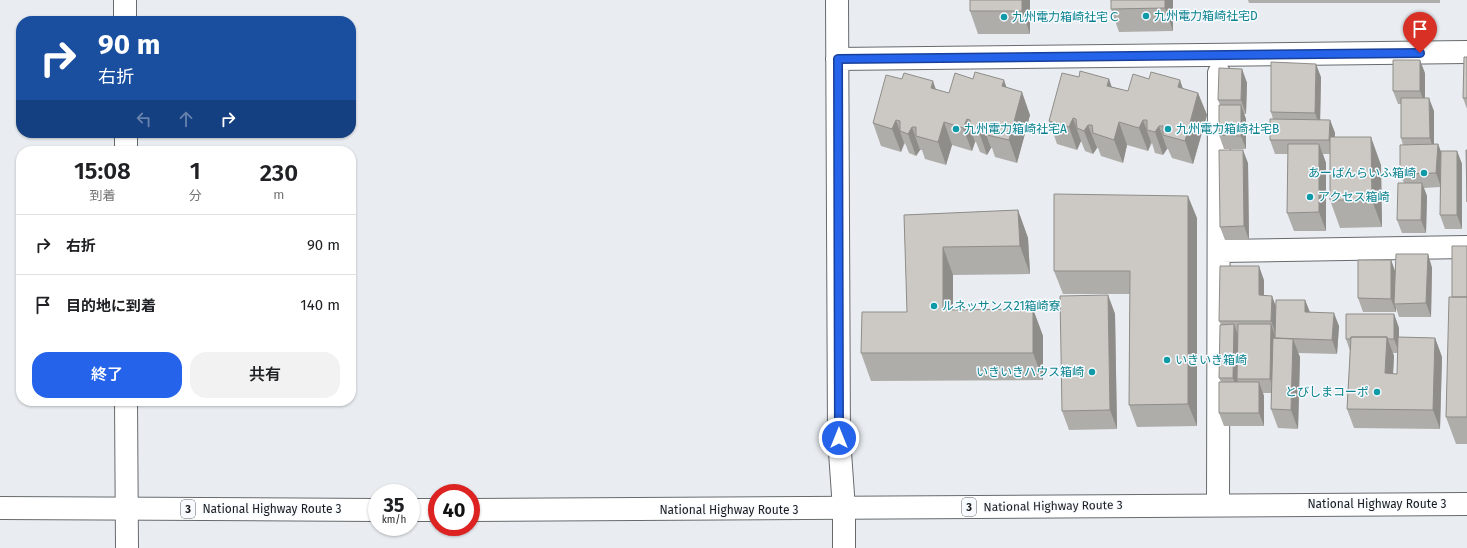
<!DOCTYPE html>
<html lang="ja">
<meta charset="utf-8">
<style>
body{margin:0;font-family:"Fira Sans","Noto Sans JP",sans-serif;background:#f2f2f2;color:#202124;height:100vh;display:flex;flex-direction:column;font-size:15px;white-space:nowrap}
*{box-sizing:border-box;margin:0}
p{font-size:13px;color:#757577}
.icon{flex:none;width:22px;height:22px;fill:none;stroke:currentColor;stroke-width:2;stroke-linecap:round;stroke-linejoin:round}
.map{position:relative;flex:1;overflow:hidden}
.details{position:absolute;left:16px;top:146px;width:340px;height:260px;display:flex;flex-direction:column;background:#fff;border-radius:16px;box-shadow:0 1px 3px #0004}
.details>*{flex:none}
.guide{position:absolute;left:16px;top:16px;width:340px;height:122px;border-radius:16px;box-shadow:0 1px 3px #0004;background:#1a4fa0;color:#fff;overflow:hidden}
.speed{position:absolute;left:368px;top:484px;display:flex;gap:8px;font-size:20px;font-weight:700;text-align:center}
.speed>*{display:grid;place-content:center;width:52px;height:52px;border-radius:50%;background:#fff;box-shadow:0 1px 3px #0004;line-height:1}
.speed small{font-size:10px;font-weight:400}
.speed .limit{border:6px solid #d22;background:#fff;color:#111}
.pin{position:absolute;display:grid;place-items:center;width:34px;height:34px;color:#fff;margin:-41px -17px;border-radius:50% 50% 50% 0;rotate:-45deg;box-shadow:0 0 4px #0007}
.pin .icon{rotate:45deg}
.me{position:absolute;width:44px;margin:-22px;rotate:0deg;stroke-linejoin:round;filter:drop-shadow(0 0 3px #0008)}
.turn{display:flex;align-items:center;gap:14px;height:84px;padding:0 16px;font-size:18px}
.turn .icon{width:52px;height:52px;stroke-width:2.5}
.turn b{display:block;font-size:28px;line-height:34px}
.lanes{display:flex;align-items:center;height:38px;padding:0 16px;background:#0003;justify-content:center;gap:20px;direction:ltr}
.lanes .off{opacity:.35}
.eta{display:flex;justify-content:space-evenly;align-items:center;height:68px;text-align:center}
.eta b{font-size:24px;font-weight:600;line-height:28px}
.button{display:flex;gap:8px;margin-top:auto;padding:8px 16px}
.button a{flex:1;height:46px;border-radius:16px;background:#2563eb;color:#fff;font-size:16px;font-weight:600;line-height:46px;text-align:center}
.button a+a{background:#f2f2f2;color:#202124}
ul{padding:0;list-style:none}
li{display:flex;align-items:center;gap:12px;height:60px;padding:0 16px;border-top:1px solid #e0e0e0}
li div{flex:1}
li b{display:block;font-size:15px}
li em{font-style:normal}
.map>svg:first-child{display:block}
.lines{fill:none;stroke-linecap:round;stroke-linejoin:round}
.minor-casing{stroke:#676b6e;stroke-width:24}
.highway-casing{stroke:#676b6e;stroke-width:24}
.minor{stroke:#fff;stroke-width:22}
.highway{stroke:#fff;stroke-width:22}
.wall{fill:#afada9;fill-rule:evenodd}
.shaded-wall{fill:#8f8d89}
.building{fill:#ccc9c4;stroke:#8f8d89}
.route-casing{stroke:#184099;stroke-width:10}
.route{stroke:#2563eb;stroke-width:7}
.culture-dot{fill:#0f9aa8;stroke:#f7fbff;stroke-width:1.5}
.labels{text-anchor:middle;dominant-baseline:central;stroke-width:3;stroke-linejoin:round;paint-order:stroke}
.shield{fill:#f7fbff;stroke:#5d5f62;stroke-width:1}
.shield-label{font-size:11px;font-weight:bold;fill:#1b1c1e}
.culture-label{font-size:12px;fill:#0d838f;stroke:#f7fbff;text-anchor:start}
.street-label{font-size:12px;fill:#1b1c1e;stroke:#f7fbff}
</style>
<div class="map">
<svg width="1467" height="548" viewBox="0 0 1467 548">
<rect width="100%" height="100%" fill="#e9edf2"/>
<g class="lines">
<g class="minor-casing">
<path id="minor" d="M125,0V21
M837,0L839,438L844,509V548
M837,59L1467,52
M126,133V151
M1220,251L1467,247
M126,401L127,548
M1218,504L1219,73"/>
</g>
<g class="highway-casing">
<path id="highway" d="M0,508L377,510
M411,510H437
M471,510L1467,504"/>
</g>
<use href="#minor" class="minor"/>
<use href="#highway" class="highway"/>
</g>
<path class="wall" d="M970,0H1030V34H978L970,11Z
M1173,0V31L1119,32L1111,9Z
M1248,0H1440V3H1249Z
M1467,57V109L1463,98Z
M1242,69L1247,83L1246,114H1244L1246,119V149H1224L1219,135L1220,105L1218,100Z
M1425,73V98L1434,111V144H1438L1441,152L1457,151L1462,164V229H1445L1440,215V187L1424,188L1427,196L1426,233H1402L1397,220L1404,183L1400,174L1403,145L1401,138V104H1398L1393,91Z
M1321,77L1320,120H1330L1335,133V137L1381,165L1382,227L1340,228L1330,200V154H1323L1326,163V231H1294L1287,213L1288,154H1275L1270,140L1273,119L1271,112Z
M1149,79L1198,93L1207,115L1193,164L1172,158L1168,149H1167L1163,155L1155,153L1152,143L1148,151L1127,145L1123,163L1101,156L1098,148H1097L1093,154L1085,151L1081,141L1077,150L1057,144L1049,121L1112,87L1128,91Z
M1007,88L1030,115L1017,163L995,157L992,148H991L987,155L980,152L976,142H975L972,151L952,145L946,165L925,159L922,150H920L916,156L909,153L905,143L901,152L881,146L873,123L949,93Z
M1248,163L1249,240H1225L1220,227Z
M1018,210L1028,238L1030,274L953,275V310L1033,309L1043,336V380L871,381L861,353L907,312L904,215Z
M1197,218V426L1137,427L1129,405L1130,294H1063L1054,271Z
M1467,246V444H1456L1446,417L1452,297Z
M1428,254L1432,268L1431,317H1399L1396,308V312H1363L1358,298L1391,260L1395,271Z
M1264,280V295L1276,306L1305,300L1310,312L1339,326L1337,354L1298,353L1300,357L1298,429L1278,428L1271,409V393H1263L1264,396V426H1224L1219,413L1221,382L1219,378L1221,325L1219,321Z
M1108,295L1115,314L1117,429L1069,430L1062,411Z
M1394,314L1399,328V337L1435,338L1442,357L1440,429L1354,428L1347,409L1350,351L1346,339ZM1393,353H1397V374H1393L1394,356Z"/>
<path class="shaded-wall" d="M1022,0H1030V34L1022,11Z
M1165,0H1173V31L1165,8Z
M1420,60L1425,73V105L1420,91Z
M1316,64L1321,77L1320,127L1315,113Z
M1242,69L1247,83L1246,114L1241,100Z
M1109,79L1117,102L1107,86Z
M1004,80L1012,103L1002,86Z
M1180,80L1188,103L1178,87Z
M933,81L941,104L931,88Z
M1022,92L1030,115L1017,163L1009,140Z
M1198,93L1207,115L1193,164L1185,141Z
M1429,98L1434,111V152L1430,138Z
M1241,105L1246,119V149L1241,136Z
M1073,118L1081,141L1077,150L1069,127Z
M967,119L975,142L972,151L963,128Z
M896,120L904,143L901,152L892,129Z
M1143,120L1151,142L1148,151L1139,128Z
M1330,120L1335,133L1334,154L1329,140Z
M944,122L952,145L946,165L938,142Z
M1119,122L1127,145L1123,163L1114,140Z
M1088,125L1097,148L1093,154L1084,131Z
M983,126L991,148L987,155L979,132Z
M1159,126L1167,149L1163,155L1155,132Z
M912,127L920,150L916,156L908,134Z
M1371,137L1381,165L1382,227L1372,200Z
M1319,144L1326,163V231L1319,212Z
M1438,144L1443,157L1441,187L1436,173Z
M1243,150L1248,163L1249,240L1244,226Z
M1457,151L1462,164V229L1457,215Z
M1422,183L1427,196L1426,233L1421,220Z
M1188,196L1197,218V426L1188,404Z
M1018,210L1028,238L1030,274L1020,246Z
M943,247L953,275V337L943,310Z
M1428,254L1432,268L1431,317L1426,303Z
M1391,260L1396,274L1394,304L1396,308V312L1391,299Z
M1259,266L1264,280V309L1259,295Z
M1108,295L1115,314L1117,429L1110,410Z
M1272,296L1277,309L1276,335L1271,321Z
M1305,300L1310,313L1305,312Z
M1033,309L1043,336V380L1033,353Z
M1334,313L1339,326L1337,354L1332,340Z
M1394,314L1399,328V353L1394,339Z
M1234,324L1239,338L1237,379L1238,382V392L1233,378Z
M1271,324L1276,338L1275,393L1270,379Z
M1387,337L1394,356L1392,392L1385,373Z
M1435,338L1442,357L1440,429L1433,410Z
M1293,339L1300,357L1298,429L1291,410Z
M1259,382L1264,396V426L1259,413Z"/>
<path class="building" d="M970,0H1022V11H970Z
M1111,0H1165V8L1111,9Z
M1464,57H1467V98H1463Z
M1393,60H1420V91H1393Z
M1271,62L1316,64L1315,113L1271,112Z
M1219,68L1242,69L1241,100H1218Z
M1080,71L1109,79L1107,86L1128,91L1133,74L1149,79L1151,72L1180,80L1178,87L1198,93L1185,141L1163,135V126H1159L1155,132L1147,130V120H1143L1139,128L1119,122L1114,140L1093,133L1092,125H1088L1084,131L1077,128L1076,119L1073,118L1069,127L1049,121L1062,73L1079,77Z
M975,72L1004,80L1002,86L1022,92L1009,140L987,135V126H983L979,132L971,130L970,120L967,119L963,128L944,122L938,142L916,136V127H912L908,134L900,131V121L896,120L892,129L873,123L886,75L902,79L904,73L933,81L931,88L949,93L955,73L973,79Z
M1401,98H1429L1430,138H1401Z
M1219,105H1241V136L1219,135Z
M1270,119L1330,120L1329,140H1270Z
M1330,137H1371L1372,200H1330Z
M1288,144H1319V212L1287,213Z
M1438,144L1436,173L1400,174V145Z
M1219,150H1243L1244,226L1220,227Z
M1466,150H1467V202Z
M1441,151H1457V215H1440Z
M1398,183H1422L1421,220H1397Z
M1054,194L1188,196V404L1129,405L1130,271H1054Z
M1018,210L1020,246L943,247V310L1033,309V353H861L862,312H907L904,215Z
M1452,246H1467V297H1452Z
M1396,254H1428L1426,303L1394,304Z
M1358,260H1391V299L1358,298Z
M1220,266H1259V295L1272,296L1271,321H1219Z
M1108,295L1110,410L1062,411L1060,296Z
M1449,297H1467V417H1446Z
M1276,300H1305V312L1334,313L1332,340L1275,338Z
M1346,314H1394V339H1388L1387,337H1351L1350,339H1346Z
M1234,324L1233,378H1219L1220,325Z
M1238,324H1271L1270,379H1237Z
M1351,337H1387L1385,373L1397,374L1398,337L1435,338L1433,410L1347,409Z
M1273,338L1293,339L1291,410L1271,409Z
M1219,382H1259V413H1219Z"/>
<g class="lines">
<g class="route-casing">
<path id="route" d="M839,438L838,59L1420,53"/>
</g>
<use href="#route" class="route"/>
</g>
<g class="culture-dot">
<circle cx="1146" cy="16" r="4"/>
<circle cx="1004" cy="17" r="4"/>
<circle cx="956" cy="129" r="4"/>
<circle cx="1168" cy="129" r="4"/>
<circle cx="1424" cy="173" r="4"/>
<circle cx="1310" cy="197" r="4"/>
<circle cx="934" cy="306" r="4"/>
<circle cx="1167" cy="360" r="4"/>
<circle cx="1092" cy="372" r="4"/>
<circle cx="1377" cy="392" r="4"/>
</g>
<g class="labels">
<g class="shield">
<rect x="962" y="498" width="14" height="18" rx="3"/>
<rect x="181" y="500" width="14" height="18" rx="3"/>
</g>
<g class="shield-label">
<text x="969" y="507">3</text>
<text x="188" y="509">3</text>
</g>
<g class="culture-label">
<text x="1154" y="16">九州電力箱崎社宅D</text>
<text x="1012" y="17">九州電力箱崎社宅Ｃ</text>
<text x="964" y="129">九州電力箱崎社宅A</text>
<text x="1176" y="129">九州電力箱崎社宅B</text>
<text x="1416" y="173" text-anchor="end">あーばんらいふ箱崎</text>
<text x="1318" y="197">アクセス箱崎</text>
<text x="942" y="306">ルネッサンス21箱崎寮</text>
<text x="1175" y="360">いきいき箱崎</text>
<text x="1084" y="372" text-anchor="end">いきいきハウス箱崎</text>
<text x="1369" y="392" text-anchor="end">とびしまコーポ</text>
</g>
<g class="street-label">
<text x="1377" y="504">National Highway Route 3</text>
<text transform="translate(1053 506) rotate(-1)">National Highway Route 3</text>
<text x="272" y="509">National Highway Route 3</text>
<text x="729" y="510">National Highway Route 3</text>
</g>
</g>
</svg>
<div class="speed"><div>35<small>km/h</small></div><div class="limit">40</div></div>
<div class="pin" style="left:1420px;top:53px;background:#d93025"><svg class="icon" aria-label="arrive" viewBox="0 0 24 24"><path d="M6 21V4h12l-3 4 3 4H6"/></svg></div>
<svg class="me" style="left:839px;top:438px" viewBox="-20 -20 40 40"><circle r="17" fill="#2563eb" stroke="#fff" stroke-width="3"/><path d="M0-11L8 9 0 5-8 9z" fill="#fff"/></svg>
<div class="guide">
<div class="turn"><svg class="icon" aria-label="right" viewBox="0 0 24 24"><path d="M7 20v-9h11M14 6l5 5-5 5"/></svg><div><b>90 m</b>右折</div></div>
<div class="lanes"><svg class="icon off" aria-label="left" viewBox="0 0 24 24"><path d="M17 20v-9H6M10 6l-5 5 5 5"/></svg><svg class="icon off" aria-label="ahead" viewBox="0 0 24 24"><path d="M12 20V5M6 11l6-6 6 6"/></svg><svg class="icon" aria-label="right" viewBox="0 0 24 24"><path d="M7 20v-9h11M14 6l5 5-5 5"/></svg></div>
</div>
<section class="details">
<div class="eta">
<div><b>15:08</b><p>到着</p></div>
<div><b>1</b><p>分</p></div>
<div><b>230</b><p>m</p></div>
</div>
<ul>
<li><svg class="icon" aria-label="right" viewBox="0 0 24 24"><path d="M7 20v-9h11M14 6l5 5-5 5"/></svg><div><b>右折</b></div><em>90 m</em></li>
<li><svg class="icon" aria-label="arrive" viewBox="0 0 24 24"><path d="M6 21V4h12l-3 4 3 4H6"/></svg><div><b>目的地に到着</b></div><em>140 m</em></li>
</ul>
<div class="button"><a>終了</a><a>共有</a></div>
</section>
</div>
